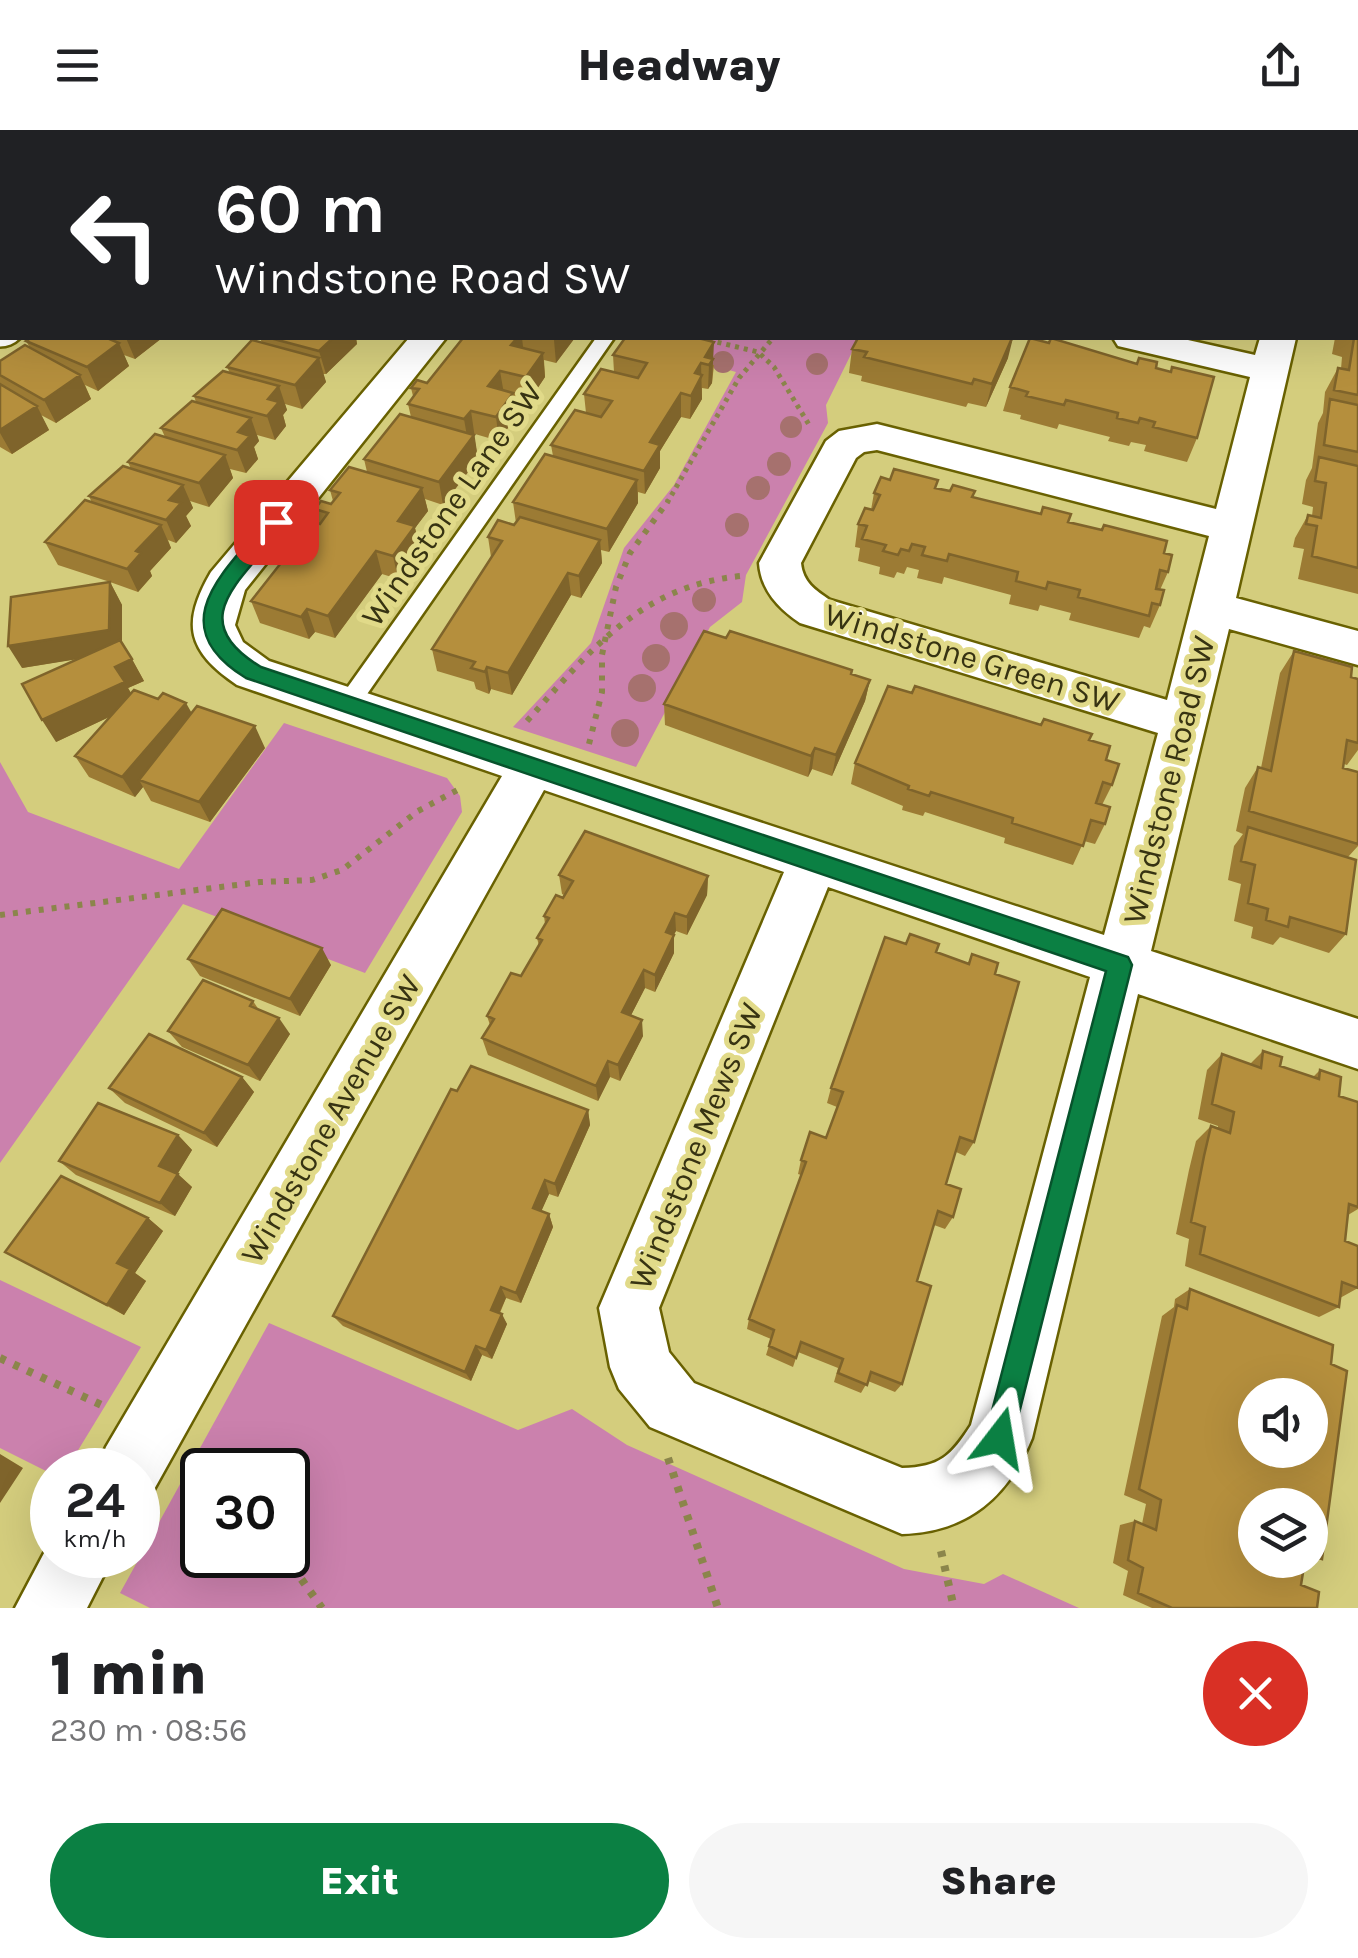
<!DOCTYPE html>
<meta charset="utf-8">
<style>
body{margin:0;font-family:Karla,sans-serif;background:#f6f6f6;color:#202124;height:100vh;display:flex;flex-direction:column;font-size:38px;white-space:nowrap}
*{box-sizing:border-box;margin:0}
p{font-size:32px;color:#757577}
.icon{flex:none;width:55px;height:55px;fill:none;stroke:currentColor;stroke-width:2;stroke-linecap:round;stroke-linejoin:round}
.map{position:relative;height:1478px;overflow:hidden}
.drawer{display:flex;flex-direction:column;background:#fff;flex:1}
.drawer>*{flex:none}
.guide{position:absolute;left:0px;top:0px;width:1360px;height:210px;box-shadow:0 10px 40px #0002;background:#202124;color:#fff;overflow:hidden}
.tools{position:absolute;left:1238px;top:1248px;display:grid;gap:20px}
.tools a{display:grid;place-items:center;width:90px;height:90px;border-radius:50%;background:#fff;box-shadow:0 10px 40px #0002;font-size:50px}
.speed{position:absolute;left:30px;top:1318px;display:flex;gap:20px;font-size:50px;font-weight:700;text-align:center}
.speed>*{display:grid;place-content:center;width:130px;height:130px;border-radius:50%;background:#fff;box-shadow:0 10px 40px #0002;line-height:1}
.speed small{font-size:25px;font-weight:400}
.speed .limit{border:5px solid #111;border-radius:15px;background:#fff;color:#111}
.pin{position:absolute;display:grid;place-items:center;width:85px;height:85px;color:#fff;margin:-42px;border-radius:20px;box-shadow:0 5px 15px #0006}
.me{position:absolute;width:110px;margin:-55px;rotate:14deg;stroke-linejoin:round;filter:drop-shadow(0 0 8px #0008)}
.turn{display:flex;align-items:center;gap:35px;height:210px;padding:0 50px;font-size:45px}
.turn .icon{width:130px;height:130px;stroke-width:2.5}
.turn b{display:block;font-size:70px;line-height:85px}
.round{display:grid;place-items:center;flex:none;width:105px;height:105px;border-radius:52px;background:#f6f6f6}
.head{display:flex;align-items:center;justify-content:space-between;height:170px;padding:0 50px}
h1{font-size:60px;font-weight:800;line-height:75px}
.cta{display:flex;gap:20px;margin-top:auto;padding:20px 50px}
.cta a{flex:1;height:115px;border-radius:60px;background:#0b8043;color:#fff;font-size:40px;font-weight:800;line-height:115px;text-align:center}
.cta a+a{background:#f6f6f6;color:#202124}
header{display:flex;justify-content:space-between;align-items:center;height:130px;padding:0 50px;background:#fff;font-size:45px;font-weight:800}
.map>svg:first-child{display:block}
.green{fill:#cb81ad;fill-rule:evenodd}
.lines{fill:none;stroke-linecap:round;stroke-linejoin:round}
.lane-casing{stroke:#696101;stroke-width:5}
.street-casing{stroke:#696101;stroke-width:5}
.secondary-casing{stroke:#696101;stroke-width:60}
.path-far2{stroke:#8b854b;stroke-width:5;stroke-dasharray:4 5;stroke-linecap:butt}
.path-far1{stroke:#8b854b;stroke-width:6;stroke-dasharray:5 8;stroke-linecap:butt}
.path{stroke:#8b854b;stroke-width:8;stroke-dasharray:6 9;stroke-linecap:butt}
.lane{fill:#fff;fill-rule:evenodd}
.street{fill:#fff;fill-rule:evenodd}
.secondary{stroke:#fff;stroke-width:55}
.tree{fill:#a6716e}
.wall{fill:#9c7b34;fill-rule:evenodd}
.shaded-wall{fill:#7f642b}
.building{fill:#b58f3d;stroke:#7f642b;stroke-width:2.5;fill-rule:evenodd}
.route{fill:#0b8043;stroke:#07532c;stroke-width:2.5}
.labels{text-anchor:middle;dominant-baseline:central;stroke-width:10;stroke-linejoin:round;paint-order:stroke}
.street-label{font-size:32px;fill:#373312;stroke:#e1da89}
</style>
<header><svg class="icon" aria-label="menu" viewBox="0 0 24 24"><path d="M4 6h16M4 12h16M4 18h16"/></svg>Headway<svg class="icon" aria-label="share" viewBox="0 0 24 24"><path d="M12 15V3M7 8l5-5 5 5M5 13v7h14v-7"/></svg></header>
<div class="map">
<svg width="1358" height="1478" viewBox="0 0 1358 1478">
<rect width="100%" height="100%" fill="#d4cd7d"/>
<path class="green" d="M635,208H859L826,275L828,293L746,445L742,472L710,497L636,637L513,597L591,513L624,418L674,355L736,242L632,213Z
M284,593L447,648L460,666L462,682L365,843L183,774L0,1033V632L28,682L179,739Z
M0,1150L141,1217L66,1340H52V1344L0,1318Z
M269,1193L518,1300L572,1279L627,1315L904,1439L984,1454L1003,1444L1079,1478H150L120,1463ZM288,1340V1425H202V1340Z"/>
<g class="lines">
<g class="lane-casing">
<path id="lane" d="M2,45V56L0,57V46Z
M596,208H614L356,580H340L337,574L340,568Z"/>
</g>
<g class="street-casing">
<path id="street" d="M1207,0H1250L1252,2H1209Z
M0,23L2,24V44L0,43Z
M409,208H446L245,460L235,495L243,512L269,531L1104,805L1158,603L800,493C778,478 761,460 759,433L826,311L839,301L877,294L1216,379L1250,247L1118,216L1113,208H1179L1255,225L1260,208H1296L1236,468L1358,501V535L1229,499L1151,821L1358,889V939L1138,864L1032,1308C1008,1367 968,1402 902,1404L650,1297L619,1259L610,1237L599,1178L784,742L544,660L152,1363L138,1369V1340H96L106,1317L502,646L237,555C187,521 181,494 211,442ZM877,320L1209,406L1167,570L830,470C815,460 803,452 801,433L856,328L864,322ZM828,757L1090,847L971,1295C951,1326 940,1337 902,1338L694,1253L669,1222L659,1178Z
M52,1408V1425H114L87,1478H15Z"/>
</g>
<g class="secondary-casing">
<path id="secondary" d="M226,2L229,0
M0,189L2,187"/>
</g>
<path class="path-far2" d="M1328,0L1341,2
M700,208L758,222L774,237L811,298
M667,373L739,248L773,208"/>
<path class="path-far1" d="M527,591C591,520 640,456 741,446
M589,614L602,562V525L616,457L630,423L668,371
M0,785L260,752L312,750L342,740L418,681L463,657"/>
<path class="path" d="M0,1228L106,1277
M196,1325L214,1340
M668,1328L718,1478
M941,1421L954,1478
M284,1425L322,1478"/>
<use href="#lane" class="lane"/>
<use href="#street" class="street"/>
<use href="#secondary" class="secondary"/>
</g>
<g class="tree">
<circle cx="723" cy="232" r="11"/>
<circle cx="817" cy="234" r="11"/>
<circle cx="791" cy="297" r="11"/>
<circle cx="779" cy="334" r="12"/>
<circle cx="758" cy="358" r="12"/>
<circle cx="737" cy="395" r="12"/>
<circle cx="704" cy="470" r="12"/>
<circle cx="674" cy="496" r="14"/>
<circle cx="656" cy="528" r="14"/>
<circle cx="642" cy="558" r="14"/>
<circle cx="625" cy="603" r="14"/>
</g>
<path class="wall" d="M68,0H154L151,2H69Z
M278,0H373V2H278Z
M968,0H1065L1064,2H968Z
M1358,99V464L1298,449L1304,419L1293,417L1295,408L1308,385L1312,386L1313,377L1302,374L1306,350L1312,338L1318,293L1323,283L1325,262L1338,238L1341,239L1342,227L1332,224L1335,208H1358Z
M31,208H162L135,229L124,225L129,236L98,261L85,255L91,269L56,293L41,285L49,300L12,324L0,317V231L30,218L26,211Z
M260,208H362L361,209L356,208L357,214L326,244H323L326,252L302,279L285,274L287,280L283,285L286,296L275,310L257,305L259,311L254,317L258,329L246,343L230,339L233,348L209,377L190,371L193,378L186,386L191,396L176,413L168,410L171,418L150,441L152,446L138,462L110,452L122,475V512L144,551L128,558L131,563L192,583L265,618L210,692L151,671L143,657L135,667L89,647L75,626L111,586L56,612L76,529L22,538L110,452L58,435L45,412L92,373L89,366L131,339L128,332L165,307L161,298L196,272L194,266L230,243L227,237L262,213Z
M460,208H573L574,209L556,233L544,230L545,247L529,271L514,267L516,286L499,311L475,304L474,306L478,329L443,375L425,369L428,381L415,398L420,419L398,449L382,444L335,508L315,502L309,509L260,493L251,471L288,424L285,417L303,410L299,398L319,393L315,379L331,374L333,371L330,360L367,342L364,329L411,287L408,274L413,266L411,258L427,253L460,211Z
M852,219L1008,228L986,277L968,273L966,277L861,251L862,246L849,243Z
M613,225L714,235L712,253L708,259L702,258V269L690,289L681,287L660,321V338L645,364L638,362V373L609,422L601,420L602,433L581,468L571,465L512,565L491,559L489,564L476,559L474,552L437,541L432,519L491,427L488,407L514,395L516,393L513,372L553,326L551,315L586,283L584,264L614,242Z
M1156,238L1197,308L1187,332L1144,321L1146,315L1131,312L1129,316L1108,311L1110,307L1059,294L1057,299L1020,289L1021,285L1003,281L1010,257Z
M936,358L950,361H975L973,367L1068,392L1164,423L1168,442L1160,460V475L1150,498L1144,496L1139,508L1069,490L1071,483L1040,475L1038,481L1009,474L1011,465L944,447L942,454L917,448L919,440L907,437L904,444L897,442L894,448L879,444L880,437L858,431L860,418L855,417L858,394L871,380L874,363Z
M1294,521L1358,549V620L1347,635L1344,634L1343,638L1358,642V716L1348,727L1346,804L1329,823L1280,807L1273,815L1251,808L1253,797L1234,791L1241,754L1228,750L1234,716L1243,704L1236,701L1245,658L1258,637L1261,638L1280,543Z
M852,544L870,550L865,571L832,646L812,639L808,647L665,595L664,574Z
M912,563L1089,610L1106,630L1112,655L1102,675L1105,694L1095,714L1084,711L1073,735L1004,713L1005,708L925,682L923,686L902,680L903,676L851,654L855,633Z
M559,745L708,746L707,765L687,805L676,801L674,804V823L655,862L645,858L631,885L643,906L620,951L610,947L598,971L488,925L482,908L490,895L487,886L521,846L539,816L537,808L545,794L544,786L564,765L562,764Z
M936,822L968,833L972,824L995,844L974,1012L965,1026L956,1022L946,1054L953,1087L945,1099L934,1095L917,1151L902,1254L895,1262L868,1251L861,1263L834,1252L838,1238L798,1222L793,1237L766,1225L771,1209L747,1199L749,1189L801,1045L798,1044L801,1030L826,1008L837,977L827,973L831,958Z
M188,829L331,835L300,886L200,846Z
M253,871L259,880L290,904L260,951L182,917L168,901Z
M1263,921L1280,936L1313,947L1320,940L1339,966L1358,972V1079L1348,1085L1345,1111L1358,1158L1340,1168L1339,1177L1319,1187L1185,1136L1189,1109L1176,1104L1189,1040L1196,1011L1211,996L1218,999V996L1198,989L1207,940L1222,924L1250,934Z
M242,947L254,962L217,1017L125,973L109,958Z
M457,961L588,980L590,995L558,1067L549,1064L541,1081L549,1084L553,1097L521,1173L506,1168L500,1183L507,1194L492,1229L482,1225L471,1251L343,1196L333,1186Z
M178,1005L192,1020L177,1044L192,1057L175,1086L76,1045L59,1031Z
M148,1088L163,1101L135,1143L146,1151L124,1185L5,1122Z
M1190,1159L1331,1234L1322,1429L1304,1432L1301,1455L1317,1478H1152L1123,1465L1128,1441L1113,1433L1120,1395L1135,1391L1142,1394L1146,1374L1124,1365L1162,1186L1174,1177L1175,1169ZM1310,1375V1430H1255Z"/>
<path class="shaded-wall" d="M107,0H124L125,2H106Z
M132,0H154L151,2H133Z
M352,0H373V2H352Z
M699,0H717L715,2H698Z
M2,107V141L0,143V109Z
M126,208H162L135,229Z
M333,208H356L357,214L326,244L319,221Z
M517,208H522L524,225L511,215Z
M556,208H573L574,209L556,233L554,210Z
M1013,208L1008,228L986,277L992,254Z
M714,212L712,253L708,259L709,235L705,227Z
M119,213L129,236L98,261L87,237Z
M543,223L545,247L529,271L526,247Z
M319,228L326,252L302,279L295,255Z
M701,233L702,269L690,289L691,266L695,243Z
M500,241L504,264L488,256Z
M80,245L91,269L56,293L44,270Z
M279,256L287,280L283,285L286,296L275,310L267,286L268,269Z
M513,263L516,286L499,311L496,287Z
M681,263V287L660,321V338L645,364L644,341L650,312Z
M37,276L49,300L12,324L0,303V300Z
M471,281L478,329L443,375L439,352L468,312L464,289Z
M251,288L259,311L254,317L258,329L246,343L237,320L238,302Z
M225,325L233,348L209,377L199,353Z
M637,350L638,373L609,422L607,399Z
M183,355L193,378L186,386L191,396L176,413L166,390L169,370Z
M422,358L428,381L415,398L420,419L398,449L393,426L398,391Z
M161,395L171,418L150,441L152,446L138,462L127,439L136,421Z
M600,410L602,433L581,468L579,446Z
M376,421L382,444L335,508L328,486Z
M568,443L571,465L512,565L508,543Z
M110,452L122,475V522L22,538L8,516Z
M307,479L315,502L309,509L301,487Z
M132,529L144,551L128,558L137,574L56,612L42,590L115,537Z
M487,537L491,559L489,564L485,542Z
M870,550L865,571L832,646L836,625Z
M186,573L198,594L139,650L143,657L135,667L122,647Z
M255,596L265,618L210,692L199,672Z
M815,618L812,639L808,647L811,626Z
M708,746L707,765L687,805V787Z
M675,783L676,801L666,820V802Z
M674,805V823L655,862V845Z
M322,818L331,835L300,886L290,869Z
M644,840L645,858L624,899L622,882Z
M279,888L290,904L260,951L248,935Z
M642,890L643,906L620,951L618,935Z
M608,931L610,947L598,971L596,956Z
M242,947L254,962L217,1017L204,1003Z
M588,980L590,995L558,1067L555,1054Z
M178,1005L192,1020L174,1050L159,1036Z
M178,1044L192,1057L175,1086L160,1073Z
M545,1050L549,1064L537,1091L533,1078Z
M549,1084L553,1097L521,1173L516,1163Z
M148,1088L163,1101L135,1143L146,1151L124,1185L107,1175L117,1133Z
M501,1157L506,1168L496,1190L491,1180Z
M502,1184L507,1194L492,1229L486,1220Z
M476,1216L482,1225L471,1251L465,1242Z
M0,1324L23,1338L0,1373Z"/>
<path class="building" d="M298,0H357L355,2H309Z
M440,0H518L515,2H438Z
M627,0H699L698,2H625Z
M781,0H854L852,2H779Z
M1071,0H1136L1135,2H1069Z
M1150,0H1222V2H1149Z
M0,54H2V107L0,109Z
M1358,182V265L1334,260L1338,238L1349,240L1354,208H1358Z
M31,208H107L119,213L87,237L26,211Z
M270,208H333L319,221Z
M463,208H517L511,215L543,223L526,247L500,241L488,256L513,263L496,287L471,281L464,289L408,274L419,259L411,258L417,250L427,253Z
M625,208H698L714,212L705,227L713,229L709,235L701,233L695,243L702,245L691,266L681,263L650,312L660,315L644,341L551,315L575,280L601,287L612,271L584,264L601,239L638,248L647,233L613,225Z
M858,208H1012L992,254L974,249L972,254L864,227L867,222L852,219Z
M1030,208L1049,213L1051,208L1137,234L1139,228L1157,232L1156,238L1171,242L1172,237L1214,247L1197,308L1153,297L1155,292L1140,288L1138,293L1117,288L1118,283L1066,270L1064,275L1026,266L1028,262L1010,257Z
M252,210L319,228L295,255L227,237Z
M25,215L80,245L44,270L0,245V231Z
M223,241L279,256L268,269L279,272L267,286L194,266Z
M0,254L37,276L0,300Z
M1330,269L1358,275V322L1324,315Z
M192,271L251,288L238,302L250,306L237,320L161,298Z
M400,284L474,305L439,352L364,329Z
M155,304L225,325L199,353L128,332Z
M545,324L637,350L607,399L513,372Z
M1319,327L1358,336V438L1312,426L1317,396L1306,394L1308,385L1321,388L1326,353L1315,351Z
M123,336L183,355L169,370L181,373L166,390L89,366Z
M349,337L422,358L398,391L415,396L393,426L376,421L328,486L307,479L301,487L251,471L292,419L285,417L292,408L303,411L310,402L299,398L306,389L320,394L328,383L315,379L321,371L331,374L340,363L330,360Z
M894,339L938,350L935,358L950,361L953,355L975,361L972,367L1041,384L1043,377L1071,384L1068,392L1102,400L1104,395L1167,411L1164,423L1172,425L1168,442L1160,440L1156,459L1164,460L1160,475L1152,473L1149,486L1078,467L1080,460L1048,452L1046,459L1016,451L1018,442L949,424L947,431L922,425L925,417L912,414L909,421L901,419L898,425L883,421L886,415L862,409L867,396L858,394L865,378L873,380L880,365L874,363L881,347L890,350Z
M85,370L161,395L136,421L141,423L127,439L45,412Z
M520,387L600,410L579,446L568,443L508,543L487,537L485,542L471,538L475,532L432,519L502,411L488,407L498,390L514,395Z
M110,452L109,500L8,516L11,467Z
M704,501L726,508L730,501L852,540L851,544L870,550L836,625L815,618L811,626L664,574Z
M120,510L132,529L115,537L125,552L42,590L22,554Z
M1294,521L1352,537L1351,547L1358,549V613L1347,610L1343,638L1358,642V714L1249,681L1258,637L1271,641Z
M888,556L912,563L915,556L1041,595L1044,589L1092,604L1089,610L1110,616L1106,630L1119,634L1112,655L1103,652L1096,673L1110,677L1105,694L1091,690L1083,716L1012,693L1013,688L931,662L929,666L908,659L909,656L855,633Z
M134,560L158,569L163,563L186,573L122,647L75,626Z
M197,576L255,596L199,672L139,650Z
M1248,697L1356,730L1346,804L1290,787L1288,797L1266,790L1268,779L1248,773L1255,735L1241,731Z
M585,701L708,746L687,787L675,783L666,802L674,805L655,845L644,840L622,882L642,890L618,935L608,931L596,956L482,908L494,889L487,886L511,843L521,846L542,810L537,808L549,788L544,786L556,765L563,768L573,751L559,745Z
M222,779L322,818L290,869L188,829Z
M910,804L939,814L936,822L969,834L972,824L998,833L995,844L1019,852L974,1012L960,1007L946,1054L961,1059L953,1087L938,1081L917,1151L931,1156L902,1254L871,1242L867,1255L838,1243L843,1229L801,1212L796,1228L769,1216L774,1200L749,1189L806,1032L801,1030L810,1002L826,1008L843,962L831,958L885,807L906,814Z
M203,850L253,871L250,876L279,888L248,935L168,901Z
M149,904L242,947L204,1003L109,958Z
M1263,921L1282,927L1280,936L1319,949L1320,940L1341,947L1339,966L1358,972V1077L1349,1074L1345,1111L1358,1116V1158L1342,1152L1339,1177L1200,1124L1205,1097L1191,1092L1204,1026L1211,996L1230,1003L1234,982L1212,974L1222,924L1261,938Z
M471,936L588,980L555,1054L545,1050L533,1078L549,1084L516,1163L501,1157L491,1180L502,1184L486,1220L476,1216L465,1242L333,1186L451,959L457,961Z
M98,973L178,1005L159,1036L178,1044L160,1073L59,1031Z
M61,1046L148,1088L117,1133L130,1139L107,1175L5,1122Z
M1190,1159L1333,1215L1331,1234L1347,1241L1322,1429L1310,1425V1375H1255V1430H1305L1301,1455L1319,1462L1317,1478H1172L1138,1463L1143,1438L1128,1430L1135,1391L1156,1400L1161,1370L1139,1359L1177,1175L1187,1179ZM1255,1265H1310V1320H1255Z"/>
<path class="route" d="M276,385L286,392C251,445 177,487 261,537L1128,827L1132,835L1010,1319L1000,1323L989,1319L985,1308L1106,841L246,548C160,495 224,442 270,387Z"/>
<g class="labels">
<g class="street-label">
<text transform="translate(452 374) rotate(-55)">Windstone Lane SW</text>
<text transform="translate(972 528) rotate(17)">Windstone Green SW</text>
<text transform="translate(1169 650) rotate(-76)">Windstone Road SW</text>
<text transform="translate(331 989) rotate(-60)">Windstone Avenue SW</text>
<text transform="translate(696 1016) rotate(-68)">Windstone Mews SW</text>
</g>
</g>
</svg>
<div class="tools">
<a><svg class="icon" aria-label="sound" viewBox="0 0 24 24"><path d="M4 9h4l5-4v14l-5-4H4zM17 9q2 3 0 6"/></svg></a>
<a><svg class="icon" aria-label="layers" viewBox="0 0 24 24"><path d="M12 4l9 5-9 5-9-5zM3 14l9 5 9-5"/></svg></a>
</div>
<div class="speed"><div>24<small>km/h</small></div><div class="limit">30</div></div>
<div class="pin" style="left:276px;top:392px;background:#d93025"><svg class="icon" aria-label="arrive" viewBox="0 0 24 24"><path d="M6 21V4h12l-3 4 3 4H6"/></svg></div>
<svg class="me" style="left:1000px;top:1308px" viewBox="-20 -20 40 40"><path d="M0-17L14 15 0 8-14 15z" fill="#0b8043" stroke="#fff" stroke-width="4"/></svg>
<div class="guide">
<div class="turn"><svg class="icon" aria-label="left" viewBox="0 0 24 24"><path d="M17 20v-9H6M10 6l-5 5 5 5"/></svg><div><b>60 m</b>Windstone Road SW</div></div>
</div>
</div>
<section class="drawer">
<div class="head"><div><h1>1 min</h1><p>230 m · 08:56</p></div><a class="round" style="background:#d93025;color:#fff"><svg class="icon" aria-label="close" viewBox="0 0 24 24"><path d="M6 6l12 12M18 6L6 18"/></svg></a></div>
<div class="cta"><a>Exit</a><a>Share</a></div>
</section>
